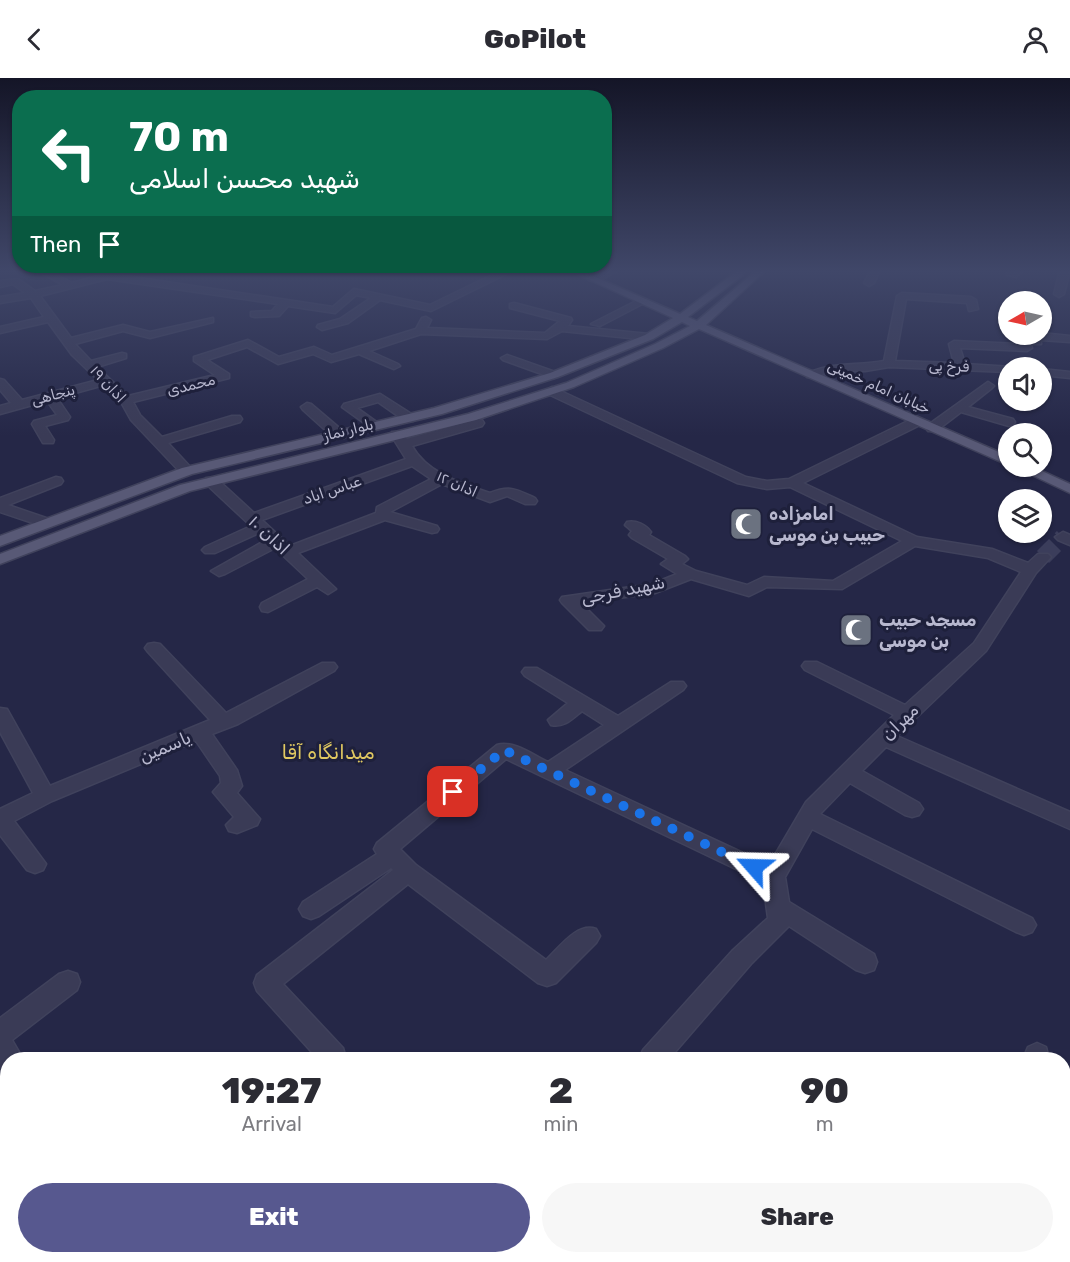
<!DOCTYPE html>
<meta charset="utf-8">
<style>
body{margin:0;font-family:Rubik,Vazirmatn,sans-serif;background:#f7f7f7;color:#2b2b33;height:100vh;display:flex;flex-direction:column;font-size:22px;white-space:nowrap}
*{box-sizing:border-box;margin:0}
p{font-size:20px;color:#7c7c81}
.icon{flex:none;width:33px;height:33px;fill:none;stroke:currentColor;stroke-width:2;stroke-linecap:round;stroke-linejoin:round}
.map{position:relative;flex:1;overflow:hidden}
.drawer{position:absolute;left:0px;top:974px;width:1071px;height:212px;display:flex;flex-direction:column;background:#fff;border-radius:24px 24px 0 0;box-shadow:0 2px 4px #0004}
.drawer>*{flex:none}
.guide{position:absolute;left:12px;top:12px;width:600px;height:183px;border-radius:24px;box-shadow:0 2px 4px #0004;background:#0b6e4f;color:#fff;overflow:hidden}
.needle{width:39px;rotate:261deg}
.controls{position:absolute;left:998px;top:213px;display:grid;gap:12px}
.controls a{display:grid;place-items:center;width:54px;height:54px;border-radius:50%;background:#fff;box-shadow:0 2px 4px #0004;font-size:30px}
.pin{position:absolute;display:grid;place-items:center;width:51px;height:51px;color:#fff;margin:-26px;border-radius:12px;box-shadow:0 3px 9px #0006}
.me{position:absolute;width:66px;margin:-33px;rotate:295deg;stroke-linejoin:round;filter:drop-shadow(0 0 4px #0008)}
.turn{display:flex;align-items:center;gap:21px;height:126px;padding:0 18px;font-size:27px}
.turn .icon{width:78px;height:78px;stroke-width:2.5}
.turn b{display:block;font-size:42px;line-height:51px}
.then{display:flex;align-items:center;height:57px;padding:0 18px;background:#0003;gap:12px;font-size:22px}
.eta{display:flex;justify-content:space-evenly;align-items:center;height:102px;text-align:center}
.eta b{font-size:36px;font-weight:800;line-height:42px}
.cta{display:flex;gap:12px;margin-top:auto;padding:12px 18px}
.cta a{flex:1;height:69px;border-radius:36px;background:#57588f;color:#fff;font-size:24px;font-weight:800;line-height:69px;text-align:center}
.cta a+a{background:#f7f7f7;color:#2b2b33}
header{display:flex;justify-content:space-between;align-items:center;height:78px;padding:0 18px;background:#fff;font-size:27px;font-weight:800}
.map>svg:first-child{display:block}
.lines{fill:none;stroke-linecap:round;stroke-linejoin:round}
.minor-tunnel{stroke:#3b3d5b;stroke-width:17;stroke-dasharray:17 8;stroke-linecap:butt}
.minor-casing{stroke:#40425c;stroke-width:3}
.major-casing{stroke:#40425c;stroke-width:3}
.minor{fill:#3a3b56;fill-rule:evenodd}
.major{fill:#585976;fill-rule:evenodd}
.route{stroke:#1a73e8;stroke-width:10;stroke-dasharray:0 18}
.labels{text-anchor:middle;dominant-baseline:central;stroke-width:6;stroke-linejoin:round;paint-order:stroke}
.far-street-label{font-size:15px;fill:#b8b8cf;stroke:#1e203b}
.poi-label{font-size:18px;font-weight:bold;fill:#b8b8cf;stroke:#1e203b;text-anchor:start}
.street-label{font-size:18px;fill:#b8b8cf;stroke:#1e203b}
.neighbourhood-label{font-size:20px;fill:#e0c861;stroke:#1e203b}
</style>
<header><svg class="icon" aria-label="back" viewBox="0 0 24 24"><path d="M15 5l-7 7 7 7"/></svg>GoPilot<svg class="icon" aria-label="person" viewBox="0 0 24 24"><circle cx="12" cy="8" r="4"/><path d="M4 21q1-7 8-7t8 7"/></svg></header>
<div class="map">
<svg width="1070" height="1184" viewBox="0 0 1070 1184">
<rect width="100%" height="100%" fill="#252747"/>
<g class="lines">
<path class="minor-tunnel" d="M1043,479L1063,459"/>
<g class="minor-casing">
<path id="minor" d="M36,192H47L72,205L118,192L123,195L120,197L333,229L354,211L430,227L502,192H514L431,233L380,222L348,245L322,252L317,249L318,247L340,241L371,220L356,217L335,235L288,228L279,238L255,239L251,238V234L272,233L278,226L107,201L40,218L71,260L123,247L150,254L213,240V244L150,260L123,253L75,266L91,283L122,275L126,276V280L97,289L128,318L215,297L194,283V279L248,262L279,279L314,269L332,277L416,251L422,240L426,239L431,242L427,250L545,255L560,243L510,230V226L514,225L571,240L572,242L568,248L649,256L654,259L649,262L562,253L547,261L421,256L369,273L398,286L400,288L394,291L359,276L331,284L313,276L278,286L247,269L207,282L229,296V300L133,324L140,337L162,359L232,338H240L242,341L240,344L168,365L194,393L187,397L182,396L131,342L121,324L104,307L57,320L70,339L68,342L45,348L54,362L53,365H43L32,346L34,343L57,337L47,323L0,336V328L11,325L0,312V301L4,302L22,322L98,302L72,277L48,244L0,255V249L44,239L31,220L0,225V219L25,215L13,206L0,209V203L18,201L35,213L63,207Z
M607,192H619L597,204L589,202Z
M871,192H880L874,205L869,208L864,205Z
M1010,192H1024L1016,199L1007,197V193Z
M1060,192H1070L1064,216L1059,219L1054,216Z
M902,215L971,219L976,222L978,231L969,233L967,225L906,221L895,283L954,285L949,266L954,263L1020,266L1019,260L1041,255L1070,258V264L1041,262V266H1031L1032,270L1027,273L960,270L965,286L1012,289L1008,290V294L889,289L865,293H830L815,299H807V295C834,284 856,288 884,283L897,218Z
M640,221L648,223L600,248L591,246Z
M507,277L558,295L560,297L554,300L550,299L503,282L501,280Z
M1041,291L1070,294V300L1041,297Z
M988,304L994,308L992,310L968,329L1013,341L1015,344L1013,347L1009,348L961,334L936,353H928L926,350L928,347Z
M552,309L746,399L767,403L789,401L912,341H920L922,344L920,347L803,405L917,459L992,471L1028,485L1038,476H1048L1051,479L1036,495L986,573L897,658L1070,734V751L886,669L862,693L919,725L923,731L919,737L912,739L905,737L850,705L820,736L1032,840L1036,847L1032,854L1024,857L1016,854L812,751L785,799L789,824L874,876L877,884L874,892L865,895L856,892L789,848L751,886L669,981H639L643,972L733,872L768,840L763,804L506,681L400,771L416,787L546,882C559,870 577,844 596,851L600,858L596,865L556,905L547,908L538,905L408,806L283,906L343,970L346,981H318L257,913L254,905L257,897L393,792L391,790L319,838L311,841L303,838L299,831L303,824L377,776L374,771L377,765L497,667C513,662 533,677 548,684L604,647L582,633C572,641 564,650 551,647L548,642L568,625L525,598L522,594L525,590H537L618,638L671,604H683L686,608L683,612L565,692L769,787L806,724L894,637L805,592L802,588L805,584H817L905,627L974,565L1021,494L988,480L915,468L842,511L767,509L749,518L691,501L655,515L581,525L604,548L601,552H589L562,525L560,522L562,519L652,506L677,496L661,486L668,481L632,460L629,457L632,453L625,447L627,444C636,442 646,447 651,454L649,457L685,478L688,481L682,486L696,493L747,507L764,499L833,503L902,463L790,409L767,411L737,405L548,316L546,313Z
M380,316L413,337L415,340L413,343H405L378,324L357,330L378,345L380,348L378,351L374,352L342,329L344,326Z
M307,325L311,326L344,354L345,357L344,360H334L303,332L301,329Z
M478,341L482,342L484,345L482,348L412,368C428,396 461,405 490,415C510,407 515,411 535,420L537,423L535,426H525L507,418L490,424L442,406L390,434L437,448L439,451L437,454L432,455L385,442L298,475L336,511L328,516L317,509L268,534L262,533L260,529L262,525L308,501L275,470L225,496L219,498L211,493L266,462L259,455L215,475H205L202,472L205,469L251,448L206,406L204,403L206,400H216L254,435L406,381L391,357L392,354H402L407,361ZM412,388L431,401L377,429L376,435L290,468L262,442Z
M56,399L61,400L63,403L61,406L8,427L52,442L54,445L52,448H42L0,434V420Z
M1063,454L1070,457V467L1058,462L1055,459Z
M154,565L160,566L226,635L322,585H334L337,589L334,593L238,646L212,656L237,692L242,708L237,715L260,741L257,747L237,755L229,753L226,747L234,739L213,714L221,705L220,698L196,663L52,723L14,743L46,786L43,792L35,795L27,792L0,757V731L33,715L0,654V630L7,631L50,708L210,642L148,574L145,570L148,566Z
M68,893L77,896L80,904L77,912L12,962L23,981H8V1014L0,1017V940L59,896Z
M1037,965L1046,969L1049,981H1023L1028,969Z
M1064,1095L1070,1098V1128L1064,1125Z
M374,1178H407L410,1184H376Z
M582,1178H616L619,1184H584Z
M659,1178H690L688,1184H656Z
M930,1178H963L961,1184H927Z"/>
</g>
<g class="major-casing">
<path id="major" d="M568,192H579L680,236L737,193H743V197L688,239L697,243L757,192H766L706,247L1008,378V387L699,251L663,270L574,309L476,342L190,413L0,486V476L180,407L468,336L566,305L655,266L690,248L682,244L653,261L558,299L442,336L192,396L0,468V458L182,390L434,330L550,295L645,257L673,240Z
M1013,388H1031L1070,406V415Z"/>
</g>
<use href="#minor" class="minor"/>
<use href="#major" class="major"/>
</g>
<linearGradient id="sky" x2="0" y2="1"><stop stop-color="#141527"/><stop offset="0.54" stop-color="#404769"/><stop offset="1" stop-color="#404769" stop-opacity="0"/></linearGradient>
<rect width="1070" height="358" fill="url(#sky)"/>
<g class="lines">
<path class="route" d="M453,714L504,672L754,789"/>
</g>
<defs>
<g id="mosque-square" transform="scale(1.725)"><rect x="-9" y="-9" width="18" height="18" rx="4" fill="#6b7280" stroke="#1e203b"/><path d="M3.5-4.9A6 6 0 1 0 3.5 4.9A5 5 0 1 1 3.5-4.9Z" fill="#fff"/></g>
</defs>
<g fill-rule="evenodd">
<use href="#mosque-square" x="746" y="446"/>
<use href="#mosque-square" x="856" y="552"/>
</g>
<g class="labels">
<g class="far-street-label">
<text transform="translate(949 288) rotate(2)">فرخ پی</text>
<text transform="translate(108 306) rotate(47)">اذان ۱۹</text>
<text transform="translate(191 307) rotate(-14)">محمدی</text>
<text transform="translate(879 309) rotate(24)">خیابان امام خمینی</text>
<text transform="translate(53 317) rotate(-15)">پنجاهی</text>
<text transform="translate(348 352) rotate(-14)">بلوار نماز</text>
<text transform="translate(457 406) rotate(24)">اذان ۱۲</text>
<text transform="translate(332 412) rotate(-19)">عباس اباد</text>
</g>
<g class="poi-label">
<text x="769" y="436">امامزاده<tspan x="769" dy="21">حبیب بن موسی</tspan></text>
<text x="879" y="542">مسجد حبیب<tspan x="879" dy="21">بن موسی</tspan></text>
</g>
<g class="street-label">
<text transform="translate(269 457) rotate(43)">اذان ۱۰</text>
<text transform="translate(623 512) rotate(-11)">شهید فرجی</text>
<text transform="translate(900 644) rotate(-44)">مهران</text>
<text transform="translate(165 669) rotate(-23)">یاسمین</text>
</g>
<g class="neighbourhood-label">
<text x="328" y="674">میدانگاه آقا</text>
</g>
</g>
</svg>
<div class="controls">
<a><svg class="needle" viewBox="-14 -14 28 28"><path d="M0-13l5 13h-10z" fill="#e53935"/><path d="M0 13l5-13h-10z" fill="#7c7c81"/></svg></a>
<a><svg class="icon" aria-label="sound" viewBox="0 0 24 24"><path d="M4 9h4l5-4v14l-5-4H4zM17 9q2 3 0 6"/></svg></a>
<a><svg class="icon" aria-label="search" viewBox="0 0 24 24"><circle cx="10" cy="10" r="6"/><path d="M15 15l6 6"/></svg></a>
<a><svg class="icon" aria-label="layers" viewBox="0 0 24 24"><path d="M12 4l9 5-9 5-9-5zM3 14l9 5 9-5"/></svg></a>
</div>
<div class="pin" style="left:453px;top:714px;background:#d93025"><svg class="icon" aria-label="arrive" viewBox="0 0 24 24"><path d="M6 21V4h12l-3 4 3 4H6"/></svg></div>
<svg class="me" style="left:754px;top:789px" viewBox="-20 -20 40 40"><path d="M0-17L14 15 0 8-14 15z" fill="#1a73e8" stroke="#fff" stroke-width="4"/></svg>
<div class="guide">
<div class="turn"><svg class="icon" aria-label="left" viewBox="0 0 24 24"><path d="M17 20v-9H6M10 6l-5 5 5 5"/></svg><div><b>70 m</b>شهید محسن اسلامی</div></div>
<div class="then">Then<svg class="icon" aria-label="arrive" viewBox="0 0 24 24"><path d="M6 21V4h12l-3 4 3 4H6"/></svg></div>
</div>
<section class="drawer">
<div class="eta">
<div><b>19:27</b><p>Arrival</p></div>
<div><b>2</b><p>min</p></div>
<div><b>90</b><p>m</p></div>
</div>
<div class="cta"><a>Exit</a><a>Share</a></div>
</section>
</div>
